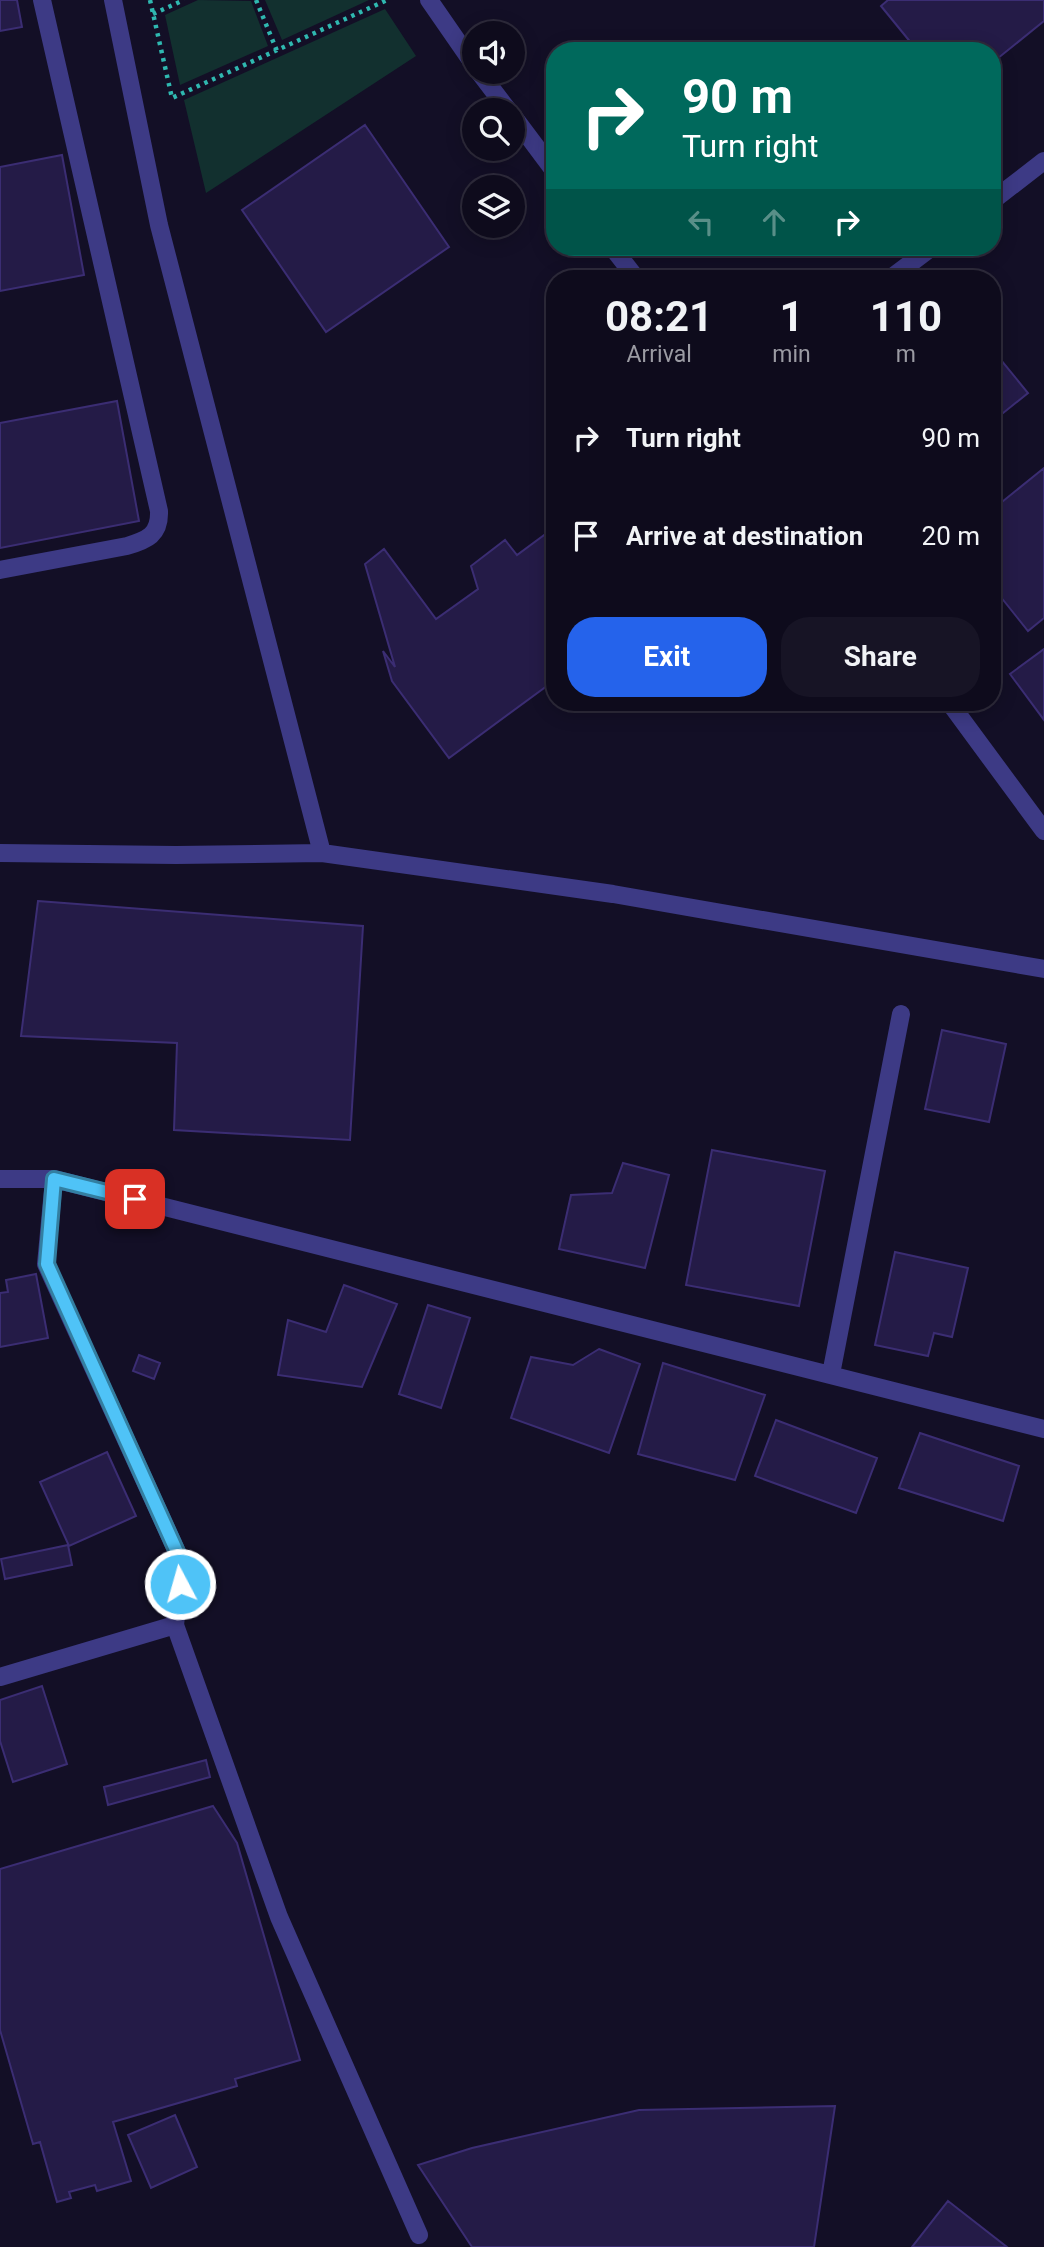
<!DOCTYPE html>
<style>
body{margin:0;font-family:Roboto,sans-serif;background:#171425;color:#f1f3f6;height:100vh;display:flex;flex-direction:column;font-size:26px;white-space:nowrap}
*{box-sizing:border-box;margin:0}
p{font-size:23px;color:#9b9ba3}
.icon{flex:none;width:38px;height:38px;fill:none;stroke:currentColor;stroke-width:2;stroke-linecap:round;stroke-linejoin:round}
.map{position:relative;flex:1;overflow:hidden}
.panel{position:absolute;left:546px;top:270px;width:455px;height:441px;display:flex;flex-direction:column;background:#0e0b1c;border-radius:28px;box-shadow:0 4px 18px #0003,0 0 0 2px #2e2b3b}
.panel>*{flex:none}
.guide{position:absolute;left:546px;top:42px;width:455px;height:214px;border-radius:28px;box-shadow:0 4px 18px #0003,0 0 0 2px #2e2b3b;background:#00695c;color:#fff;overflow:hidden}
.buttons{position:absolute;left:462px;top:21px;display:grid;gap:14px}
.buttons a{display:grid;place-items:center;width:63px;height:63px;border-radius:50%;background:#0e0b1c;box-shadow:0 4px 18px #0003,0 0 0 2px #2e2b3b;font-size:35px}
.pin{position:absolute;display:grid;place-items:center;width:60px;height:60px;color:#fff;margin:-30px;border-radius:14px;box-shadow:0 4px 10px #0006}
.me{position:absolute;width:77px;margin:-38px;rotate:354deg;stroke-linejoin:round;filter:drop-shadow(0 0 5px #0008)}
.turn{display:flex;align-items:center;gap:24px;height:147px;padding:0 21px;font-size:32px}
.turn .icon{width:91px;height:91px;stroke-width:2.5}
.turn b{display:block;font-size:49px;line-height:60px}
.lanes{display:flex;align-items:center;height:66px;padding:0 21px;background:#0003;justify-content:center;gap:35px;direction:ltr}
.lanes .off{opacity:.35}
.eta{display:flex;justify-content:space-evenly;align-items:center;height:119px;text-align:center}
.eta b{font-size:42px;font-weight:700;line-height:49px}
.cta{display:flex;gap:14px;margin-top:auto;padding:14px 21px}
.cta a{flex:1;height:80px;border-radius:28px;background:#2563eb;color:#fff;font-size:28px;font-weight:700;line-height:80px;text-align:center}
.cta a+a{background:#171425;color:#f1f3f6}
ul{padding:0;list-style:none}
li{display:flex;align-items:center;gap:21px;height:98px;padding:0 21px}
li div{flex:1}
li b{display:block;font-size:26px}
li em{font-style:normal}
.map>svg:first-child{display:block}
.green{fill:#12302f}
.building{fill:#241b47;stroke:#3b2d73;stroke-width:2}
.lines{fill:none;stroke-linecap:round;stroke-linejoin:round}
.path{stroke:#2fb8b0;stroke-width:4.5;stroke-dasharray:3.5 5;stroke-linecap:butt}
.minor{stroke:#3d3a85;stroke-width:18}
.route-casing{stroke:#337fa1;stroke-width:18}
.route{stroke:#4fc3f7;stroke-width:12}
</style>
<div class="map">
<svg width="1044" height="2247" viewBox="0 0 1044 2247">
<rect width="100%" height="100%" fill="#130f26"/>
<path class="green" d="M198,0L251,1L268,46L180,85L165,15Z
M265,0H369L282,40Z
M385,9L416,56L206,193L184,100Z"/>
<path class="building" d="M0,0H17L22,27L0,31Z
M888,0H1044V21L992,63V51H904L912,44L881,6Z
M365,125L449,247L326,332L242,210Z
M62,155L84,275L0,291V167Z
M992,349L1028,393L992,422Z
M117,401L139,521L0,548V423Z
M1044,468V618L1028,631L992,586V510Z
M555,527V672L547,678L555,676V680L449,758L392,681L383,651L395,667L365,564L384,549L436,619L478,589L471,566L505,540L517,555Z
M1044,649V720L1010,674Z
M38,901L363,926L350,1140L174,1130L177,1043L21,1036Z
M942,1030L1006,1044L989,1122L925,1109Z
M712,1150L825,1171L799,1306L686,1285Z
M623,1163L669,1175L645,1268L559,1249L571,1195L612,1193Z
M895,1252L968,1268L952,1337L934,1333L928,1356L875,1345Z
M36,1274L48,1338L0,1347V1293L8,1292L6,1280Z
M344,1285L397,1304L362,1387L278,1375L288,1320L326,1332Z
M428,1305L470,1318L441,1408L399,1394Z
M599,1349L640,1364L609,1453L511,1418L531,1357L573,1365Z
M139,1355L160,1363L154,1379L133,1371Z
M663,1363L765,1395L735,1480L638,1454Z
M776,1420L877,1458L856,1513L755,1476Z
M920,1433L1019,1466L1003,1521L899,1488Z
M107,1452L136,1516L69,1546L40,1482Z
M68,1545L72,1565L5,1579L1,1559Z
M42,1686L67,1764L13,1782L0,1741V1700Z
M206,1760L210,1777L108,1805L104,1787Z
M213,1806L237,1843L300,2060L235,2079L237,2086L113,2122L131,2181L97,2191L95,2185L69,2192L71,2198L57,2202L40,2142L33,2144L0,2030V1869Z
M835,2106L814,2247H472L418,2165L472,2148L639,2110Z
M175,2115L197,2167L151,2188L128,2135Z
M948,2201L1007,2247H912Z"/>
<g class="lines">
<path class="path" d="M150,0L172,98L387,0
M256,0L277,51
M153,14L184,0"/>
<path class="minor" d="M113,0L159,225L322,853
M429,0L474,65
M479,72L508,110
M513,116L555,172
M992,201L1044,161
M612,247L636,278
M891,278L932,247
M0,570L127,546C147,540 160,535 159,511L42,0
M949,702L1044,831
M0,853L176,855L322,853L613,894L1044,969
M0,1179H54L1044,1429
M54,1179L46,1264L182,1563L175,1625L279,1917L419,2235
M831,1374L901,1014
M0,1677L175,1625"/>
</g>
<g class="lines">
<g class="route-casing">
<path id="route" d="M135,1199L54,1179L47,1264L182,1563L180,1584"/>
</g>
<use href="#route" class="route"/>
</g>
</svg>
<div class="buttons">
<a><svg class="icon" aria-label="sound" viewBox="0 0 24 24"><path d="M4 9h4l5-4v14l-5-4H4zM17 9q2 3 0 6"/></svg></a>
<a><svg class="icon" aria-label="search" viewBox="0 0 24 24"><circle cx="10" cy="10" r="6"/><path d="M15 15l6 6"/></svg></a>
<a><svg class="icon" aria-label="layers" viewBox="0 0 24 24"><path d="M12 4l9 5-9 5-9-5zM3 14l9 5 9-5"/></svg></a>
</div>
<div class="pin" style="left:135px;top:1199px;background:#d93025"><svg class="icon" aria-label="arrive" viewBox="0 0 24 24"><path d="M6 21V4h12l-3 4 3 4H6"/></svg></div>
<svg class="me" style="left:180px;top:1584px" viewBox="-20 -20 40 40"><circle r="17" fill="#4fc3f7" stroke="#fff" stroke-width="3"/><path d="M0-11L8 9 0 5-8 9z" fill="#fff"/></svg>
<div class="guide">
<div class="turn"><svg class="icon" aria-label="right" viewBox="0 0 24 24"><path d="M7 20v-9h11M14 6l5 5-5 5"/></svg><div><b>90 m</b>Turn right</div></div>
<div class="lanes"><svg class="icon off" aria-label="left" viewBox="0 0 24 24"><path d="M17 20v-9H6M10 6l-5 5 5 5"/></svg><svg class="icon off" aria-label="ahead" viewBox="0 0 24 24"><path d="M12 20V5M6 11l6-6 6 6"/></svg><svg class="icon" aria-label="right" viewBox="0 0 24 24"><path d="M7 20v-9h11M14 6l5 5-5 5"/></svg></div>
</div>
<section class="panel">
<div class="eta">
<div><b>08:21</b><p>Arrival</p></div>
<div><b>1</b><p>min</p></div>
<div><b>110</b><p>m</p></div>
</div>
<ul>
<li><svg class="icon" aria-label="right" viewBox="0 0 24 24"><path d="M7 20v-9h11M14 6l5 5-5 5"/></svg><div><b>Turn right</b></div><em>90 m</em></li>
<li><svg class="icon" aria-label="arrive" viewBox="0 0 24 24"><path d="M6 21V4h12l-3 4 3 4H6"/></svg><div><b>Arrive at destination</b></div><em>20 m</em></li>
</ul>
<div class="cta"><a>Exit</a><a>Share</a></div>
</section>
</div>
